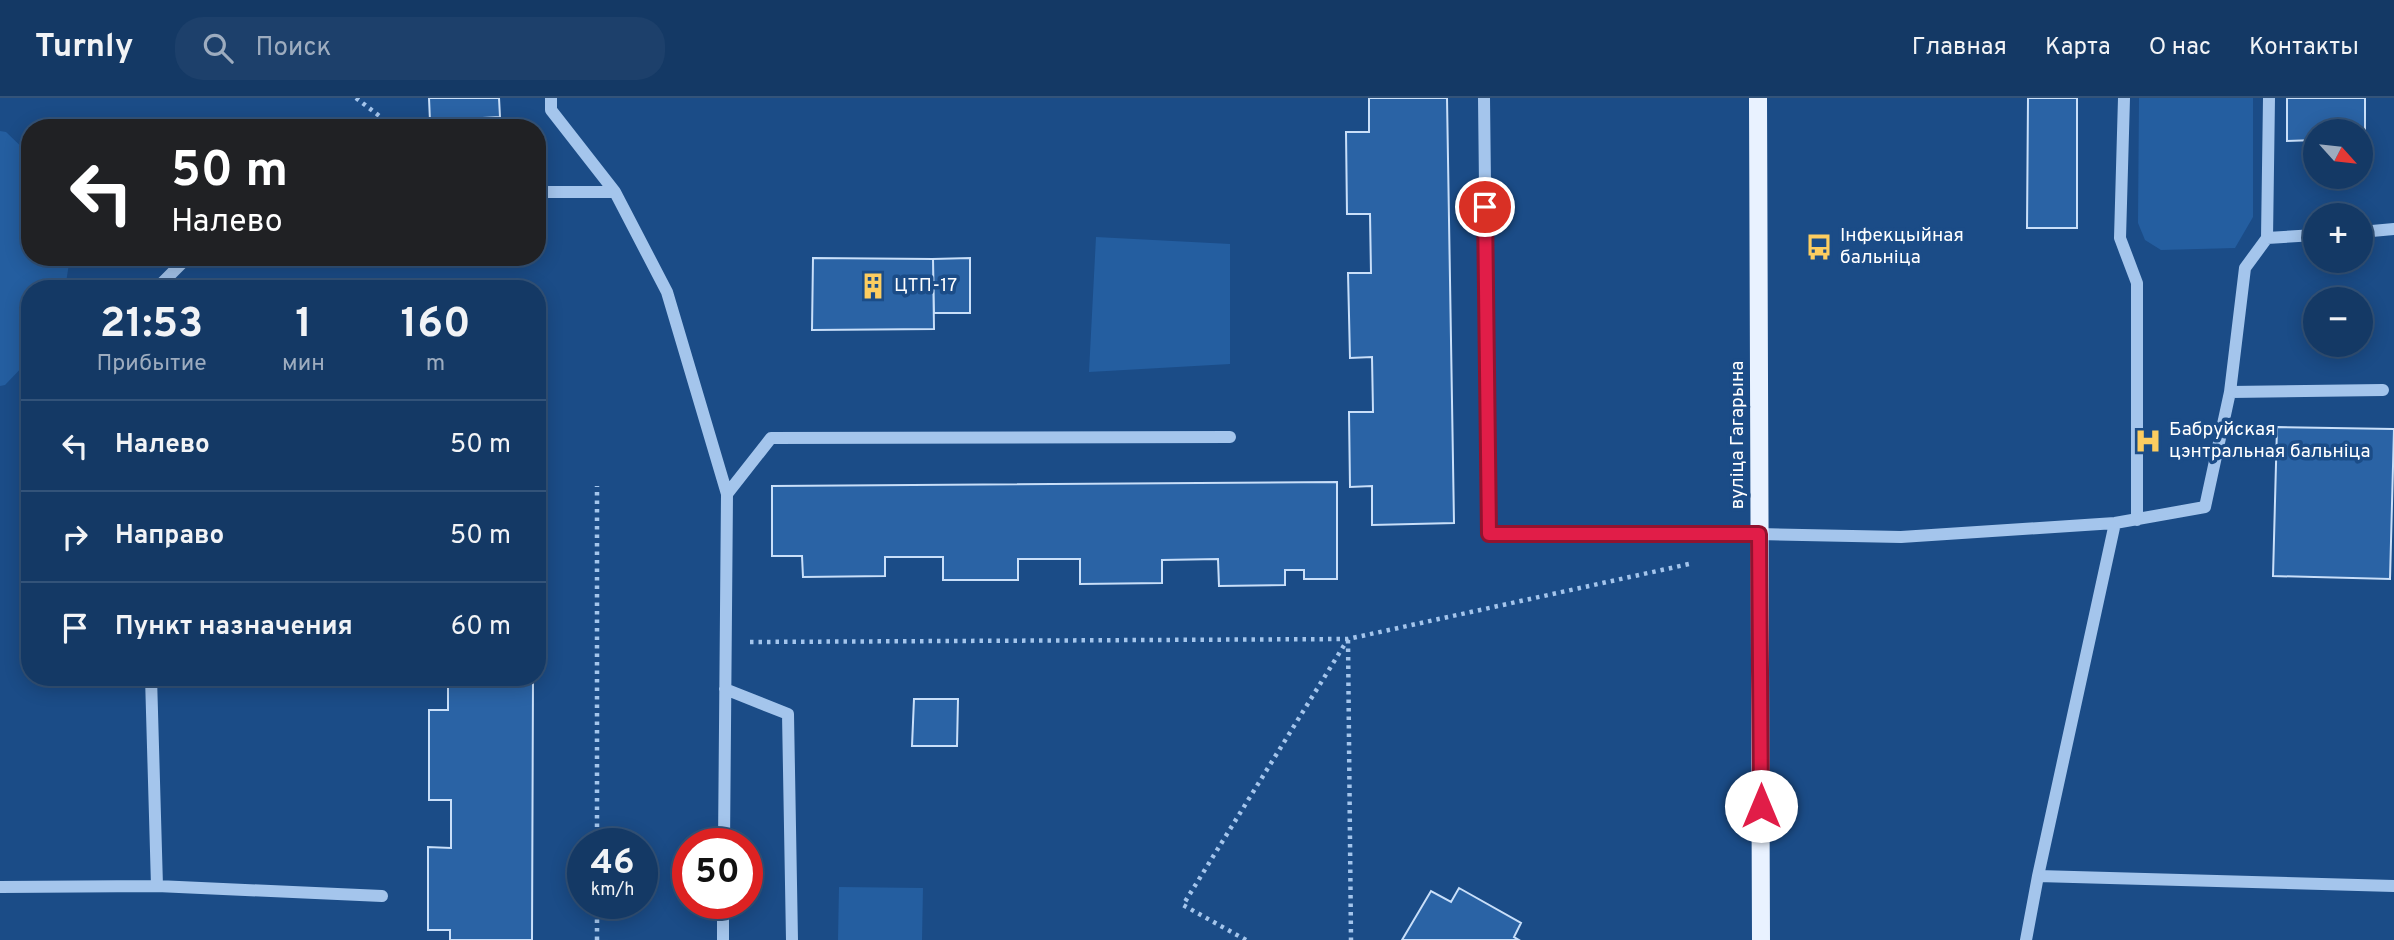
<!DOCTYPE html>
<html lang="ru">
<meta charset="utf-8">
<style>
body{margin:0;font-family:Overpass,sans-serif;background:#1d406b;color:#f1f3f6;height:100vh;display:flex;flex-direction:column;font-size:26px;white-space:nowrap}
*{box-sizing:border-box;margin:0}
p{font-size:23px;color:#9dacbf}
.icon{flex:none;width:38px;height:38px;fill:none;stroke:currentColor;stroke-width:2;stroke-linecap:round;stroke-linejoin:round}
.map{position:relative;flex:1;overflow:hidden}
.panel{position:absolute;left:21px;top:182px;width:525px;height:406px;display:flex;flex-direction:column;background:#143965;border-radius:28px;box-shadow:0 4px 18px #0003,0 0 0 2px #335379}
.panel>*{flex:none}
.top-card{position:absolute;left:21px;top:21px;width:525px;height:147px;border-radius:28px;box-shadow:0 4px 18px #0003,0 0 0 2px #335379;background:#202124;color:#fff;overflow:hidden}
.needle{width:46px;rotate:117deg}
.buttons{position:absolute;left:2303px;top:21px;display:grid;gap:14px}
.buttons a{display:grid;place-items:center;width:70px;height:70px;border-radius:50%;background:#143965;box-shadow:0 4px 18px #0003,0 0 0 2px #335379;font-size:35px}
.speed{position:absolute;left:567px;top:730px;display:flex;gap:14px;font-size:35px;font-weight:700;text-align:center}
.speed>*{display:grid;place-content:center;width:91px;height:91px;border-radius:50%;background:#143965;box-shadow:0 4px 18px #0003,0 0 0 2px #335379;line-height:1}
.speed small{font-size:18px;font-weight:400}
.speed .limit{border:10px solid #d22;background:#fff;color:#111}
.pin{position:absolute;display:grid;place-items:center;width:60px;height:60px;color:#fff;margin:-30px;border:4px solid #fff;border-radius:50%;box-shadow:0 2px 7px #0007}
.me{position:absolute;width:77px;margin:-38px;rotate:0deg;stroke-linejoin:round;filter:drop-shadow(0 0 5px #0008)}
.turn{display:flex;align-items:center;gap:24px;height:147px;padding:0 35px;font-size:32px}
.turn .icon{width:91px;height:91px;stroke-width:2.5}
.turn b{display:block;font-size:49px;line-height:60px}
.eta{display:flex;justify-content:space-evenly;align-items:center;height:119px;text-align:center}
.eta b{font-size:42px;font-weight:700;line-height:49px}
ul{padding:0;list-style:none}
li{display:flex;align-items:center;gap:21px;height:91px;padding:0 35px;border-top:2px solid #335379}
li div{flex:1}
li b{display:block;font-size:26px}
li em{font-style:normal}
header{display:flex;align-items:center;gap:42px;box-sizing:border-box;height:98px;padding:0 35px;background:#143965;border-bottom:2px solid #335379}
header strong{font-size:33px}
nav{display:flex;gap:38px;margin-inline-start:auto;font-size:24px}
.search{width:490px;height:63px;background:#1d406b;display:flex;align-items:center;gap:18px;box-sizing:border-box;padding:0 24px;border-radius:28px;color:#9dacbf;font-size:26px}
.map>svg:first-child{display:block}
.green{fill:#245ea0}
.building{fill:#2a63a5;stroke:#c9dff9;stroke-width:2}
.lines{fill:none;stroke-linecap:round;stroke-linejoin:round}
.path{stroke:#a4c5ec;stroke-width:4.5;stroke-dasharray:3.5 5;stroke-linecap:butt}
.minor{stroke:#a4c5ec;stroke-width:12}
.major{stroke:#e9f2ff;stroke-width:18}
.route-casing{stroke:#92132f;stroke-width:18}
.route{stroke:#e11d48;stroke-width:12}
.labels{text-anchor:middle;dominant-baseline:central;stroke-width:7;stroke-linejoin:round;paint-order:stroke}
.poi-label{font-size:19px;fill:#fff;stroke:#1b4c87;text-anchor:start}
.street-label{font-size:19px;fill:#fff;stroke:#1b4c87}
</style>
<header>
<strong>Turnly</strong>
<div class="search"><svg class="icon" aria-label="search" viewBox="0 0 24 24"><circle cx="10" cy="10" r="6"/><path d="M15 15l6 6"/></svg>Поиск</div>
<nav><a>Главная</a><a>Карта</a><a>О нас</a><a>Контакты</a></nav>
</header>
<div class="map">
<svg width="2394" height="842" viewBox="0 0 2394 842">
<rect width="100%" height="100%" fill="#1b4c87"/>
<path class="green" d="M2139,0H2253V119L2235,150L2161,152L2145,142L2138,125Z
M0,33L6,34L30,57V159H70L65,191H30V261L5,287L0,288Z
M1096,139L1230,146V266L1089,274Z
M839,789L923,790L922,842H838Z"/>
<path class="building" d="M429,0H499L500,19L430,23Z
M1369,0H1447L1454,425L1372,427V388L1350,389L1349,314H1373L1372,259L1350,260L1348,175H1371L1370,116H1347L1346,34H1369Z
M2028,0H2077V130H2027Z
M2287,0H2365V42H2361V33H2315V42L2287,43Z
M813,160L933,161L934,231L812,232Z
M970,160V215H934L933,161Z
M2277,329L2394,331L2390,481L2273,478Z
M1337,384V481H1304V472H1285V487L1219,488L1218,461L1162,462V485L1080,486V461H1018V482H943V459H885V478L803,479L802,458H772V388Z
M448,579H533L532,842H450V832H428V749L451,750V702H429V612H448Z
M914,601H958L957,648H912Z
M1459,790L1521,825L1514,839L1519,842H1402L1431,793L1451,804Z"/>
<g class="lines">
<path class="path" d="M356,0L395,30
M1348,542L1351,842
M750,544L1348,541L1689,466
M597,746V388
M597,842V805
M1246,842L1183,807L1348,541"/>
<path class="minor" d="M551,0V12L615,94
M1484,0L1489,436H1759L1901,439L2115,425L2205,409L2230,294L2245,170L2267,140L2269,0
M2124,0L2120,140L2137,185V422
M537,94H615L667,194L727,396
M2361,134L2394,131
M2267,140L2315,137
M156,191L188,159
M2230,294L2383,292
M725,591L788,616L792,842
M724,746L727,396L771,340L1230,339
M2038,778L2394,788
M157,788L382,798
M0,789L157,788L151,579
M723,842V805
M2026,842L2038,778L2115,425"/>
<path class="major" d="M1758,0L1761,842"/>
</g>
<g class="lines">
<g class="route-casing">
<path id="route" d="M1485,109L1489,436H1759L1761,708"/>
</g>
<use href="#route" class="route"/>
</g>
<defs>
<g id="bus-bare" transform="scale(2.1)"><path d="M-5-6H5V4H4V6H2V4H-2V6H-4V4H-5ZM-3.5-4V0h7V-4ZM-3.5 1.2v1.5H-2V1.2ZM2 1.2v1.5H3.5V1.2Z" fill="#fdcd60" stroke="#1b4c87" stroke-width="2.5" paint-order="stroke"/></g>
<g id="building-bare" transform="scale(2.1)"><path d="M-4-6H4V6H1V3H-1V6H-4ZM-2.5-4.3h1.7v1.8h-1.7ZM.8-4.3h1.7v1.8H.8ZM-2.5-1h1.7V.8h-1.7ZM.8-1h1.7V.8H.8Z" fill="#fdcd60" stroke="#1b4c87" stroke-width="2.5" paint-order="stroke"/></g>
<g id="hospital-bare" transform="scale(2.1)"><path d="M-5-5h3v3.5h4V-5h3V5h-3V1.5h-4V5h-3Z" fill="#fdcd60" stroke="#1b4c87" stroke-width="2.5" paint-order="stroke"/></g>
</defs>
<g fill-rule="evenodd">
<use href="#bus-bare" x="1819" y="149"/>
<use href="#building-bare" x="873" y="188"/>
<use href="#hospital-bare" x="2148" y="343"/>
</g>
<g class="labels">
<g class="poi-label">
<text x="1840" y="138">Інфекцыйная<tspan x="1840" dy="22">бальніца</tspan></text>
<text x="894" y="188">ЦТП-17</text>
<text x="2169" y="332">Бабруйская<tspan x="2169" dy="22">цэнтральная бальніца</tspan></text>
</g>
<g class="street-label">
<text transform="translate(1738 337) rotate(-90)">вуліца Гагарына</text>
</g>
</g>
</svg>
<div class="buttons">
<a><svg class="needle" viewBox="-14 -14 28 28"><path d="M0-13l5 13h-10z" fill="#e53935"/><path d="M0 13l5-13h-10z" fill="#9dacbf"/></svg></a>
<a>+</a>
<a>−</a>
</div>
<div class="speed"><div>46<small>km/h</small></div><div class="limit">50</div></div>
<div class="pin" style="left:1485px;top:109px;background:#d93025"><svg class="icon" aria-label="arrive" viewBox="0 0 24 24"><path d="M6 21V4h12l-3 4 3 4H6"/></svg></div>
<svg class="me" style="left:1761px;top:708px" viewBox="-20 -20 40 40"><circle r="19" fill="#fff"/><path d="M0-13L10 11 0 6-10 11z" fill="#e11d48"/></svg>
<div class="top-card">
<div class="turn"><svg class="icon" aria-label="left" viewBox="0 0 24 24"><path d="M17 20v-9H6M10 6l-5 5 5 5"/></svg><div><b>50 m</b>Налево</div></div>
</div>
<section class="panel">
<div class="eta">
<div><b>21:53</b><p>Прибытие</p></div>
<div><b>1</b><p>мин</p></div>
<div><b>160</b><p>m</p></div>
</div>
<ul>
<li><svg class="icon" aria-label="left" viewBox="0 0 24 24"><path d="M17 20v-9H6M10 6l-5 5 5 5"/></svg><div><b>Налево</b></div><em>50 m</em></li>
<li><svg class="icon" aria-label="right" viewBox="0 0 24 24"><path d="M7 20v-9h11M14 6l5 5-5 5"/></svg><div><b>Направо</b></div><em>50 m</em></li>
<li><svg class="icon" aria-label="arrive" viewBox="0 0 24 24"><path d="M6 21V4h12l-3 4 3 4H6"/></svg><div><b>Пункт назначения</b></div><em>60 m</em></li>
</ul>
</section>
</div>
